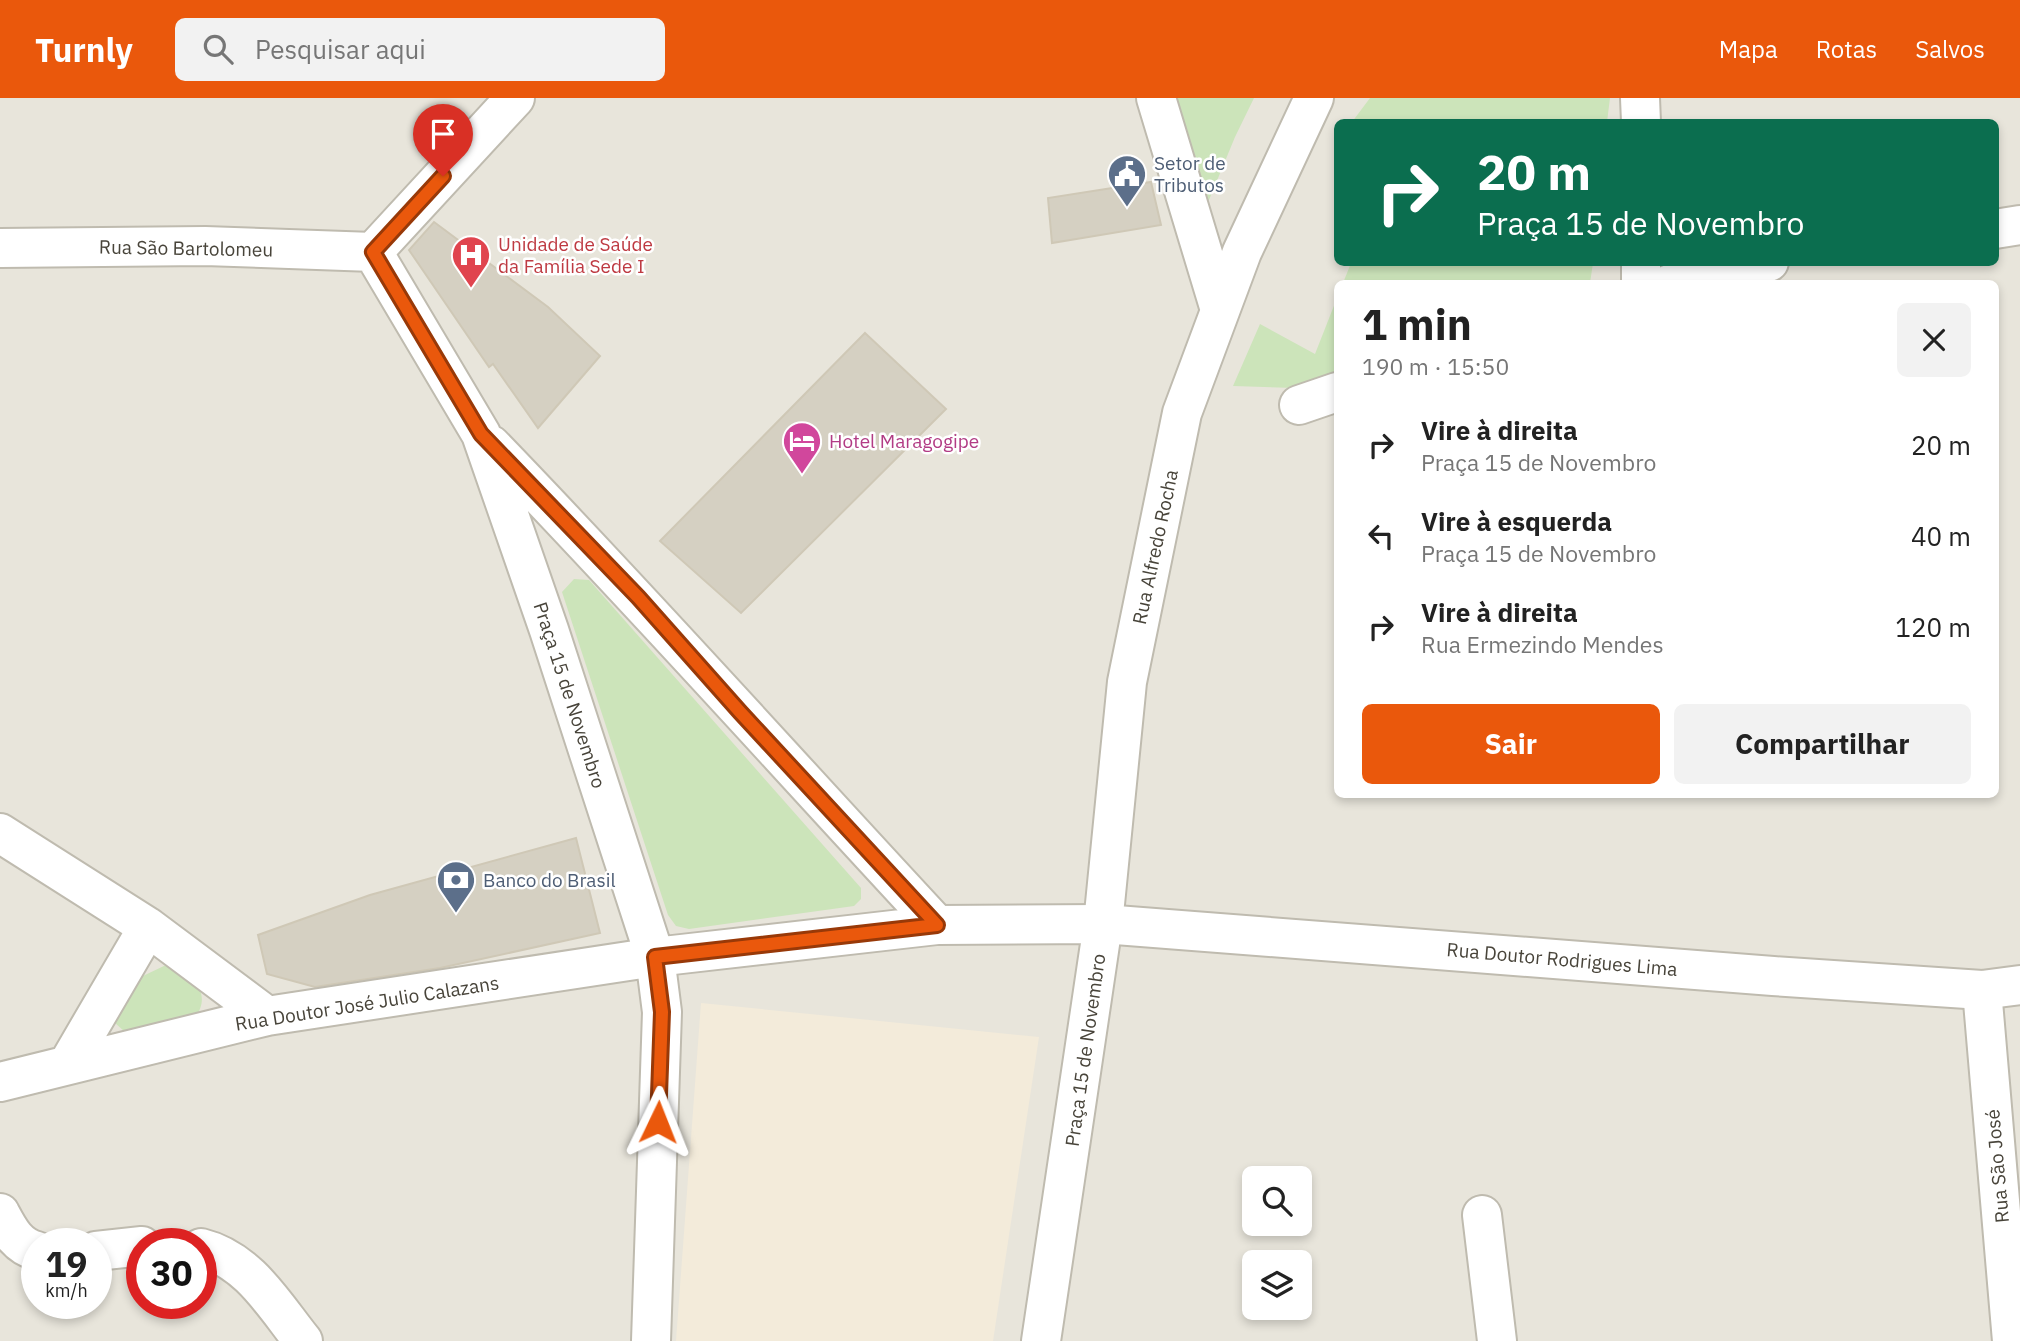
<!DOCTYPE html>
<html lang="pt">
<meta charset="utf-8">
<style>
body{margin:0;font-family:"IBM Plex Sans",sans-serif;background:#f2f2f2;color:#222;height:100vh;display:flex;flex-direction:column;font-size:26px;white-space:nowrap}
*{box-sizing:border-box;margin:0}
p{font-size:23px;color:#767676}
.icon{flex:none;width:38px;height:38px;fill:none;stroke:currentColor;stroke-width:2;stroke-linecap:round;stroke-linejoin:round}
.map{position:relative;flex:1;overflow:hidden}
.panel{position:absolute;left:1334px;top:182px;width:665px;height:518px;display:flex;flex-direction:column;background:#fff;border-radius:10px;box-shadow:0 4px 10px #0003}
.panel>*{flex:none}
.hud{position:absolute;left:1334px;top:21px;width:665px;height:147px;border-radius:10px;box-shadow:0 4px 10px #0003;background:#0b6e4f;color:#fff;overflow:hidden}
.controls{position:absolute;left:1242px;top:1068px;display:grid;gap:14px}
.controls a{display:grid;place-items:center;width:70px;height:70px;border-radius:10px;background:#fff;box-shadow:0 4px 10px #0003;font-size:35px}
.speed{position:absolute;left:21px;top:1130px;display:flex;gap:14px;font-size:35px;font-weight:700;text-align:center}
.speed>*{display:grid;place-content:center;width:91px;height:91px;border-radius:50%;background:#fff;box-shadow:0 4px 10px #0003;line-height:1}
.speed small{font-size:18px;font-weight:400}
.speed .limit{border:10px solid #d22;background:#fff;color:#111}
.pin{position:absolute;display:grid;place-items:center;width:60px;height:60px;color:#fff;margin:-72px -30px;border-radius:50% 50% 50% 0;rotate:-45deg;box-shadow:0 0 7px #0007}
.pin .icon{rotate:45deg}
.me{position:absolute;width:77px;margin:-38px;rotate:2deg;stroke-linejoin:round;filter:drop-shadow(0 0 5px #0008)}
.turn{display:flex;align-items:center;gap:24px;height:147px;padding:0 28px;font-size:32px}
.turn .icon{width:91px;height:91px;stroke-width:2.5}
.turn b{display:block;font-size:49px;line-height:60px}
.round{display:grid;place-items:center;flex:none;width:74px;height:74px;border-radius:10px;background:#f2f2f2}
.overview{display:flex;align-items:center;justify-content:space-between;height:119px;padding:0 28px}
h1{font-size:42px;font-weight:800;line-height:52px}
.action{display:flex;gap:14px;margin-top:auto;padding:14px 28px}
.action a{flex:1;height:80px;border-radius:10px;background:#ea580c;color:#fff;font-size:28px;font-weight:800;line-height:80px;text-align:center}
.action a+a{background:#f2f2f2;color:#222}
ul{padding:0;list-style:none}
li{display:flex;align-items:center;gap:21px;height:91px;padding:0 28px}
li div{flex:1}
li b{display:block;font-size:26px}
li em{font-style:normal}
header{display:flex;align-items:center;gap:42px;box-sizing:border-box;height:98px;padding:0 35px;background:#ea580c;color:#fff}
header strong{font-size:33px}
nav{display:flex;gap:38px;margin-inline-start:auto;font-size:24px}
.search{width:490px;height:63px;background:#f2f2f2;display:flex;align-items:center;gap:18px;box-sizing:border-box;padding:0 24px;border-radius:10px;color:#767676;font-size:26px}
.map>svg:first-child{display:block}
.residential{fill:#e8e5db;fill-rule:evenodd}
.commercial{fill:#f3ebda}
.green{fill:#cce4ba}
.building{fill:#d5d0c2;stroke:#cfc8b6;stroke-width:2}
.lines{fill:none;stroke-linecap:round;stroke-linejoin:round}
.minor-casing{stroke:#bfbbaf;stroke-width:42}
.tertiary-casing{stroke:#bfbbaf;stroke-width:42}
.minor{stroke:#fff;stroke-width:38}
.tertiary{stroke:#fff;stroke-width:38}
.route-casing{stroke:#983908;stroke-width:18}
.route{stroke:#ea580c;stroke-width:12}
.labels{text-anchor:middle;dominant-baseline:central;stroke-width:5;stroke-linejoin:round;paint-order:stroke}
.service-label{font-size:19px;fill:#4e5e75;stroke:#fff;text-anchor:start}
.health-label{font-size:19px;fill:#be3a42;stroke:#fff;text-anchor:start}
.street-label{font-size:19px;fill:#48443a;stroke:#fff}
.hotel-label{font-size:19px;fill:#b23c85;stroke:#fff;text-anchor:start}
</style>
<header>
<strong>Turnly</strong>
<div class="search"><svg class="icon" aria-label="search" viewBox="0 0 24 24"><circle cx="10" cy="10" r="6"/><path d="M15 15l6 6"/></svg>Pesquisar aqui</div>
<nav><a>Mapa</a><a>Rotas</a><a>Salvos</a></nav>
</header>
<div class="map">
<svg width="2020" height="1243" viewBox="0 0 2020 1243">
<rect width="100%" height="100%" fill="#f4f3ec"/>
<path class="residential" d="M0,0H2020V1243H0ZM1337,24H1995V164H1337ZM1337,186H1995V696H1337ZM1255,1080H1300V1125H1255ZM37,1146H96V1206H37ZM142,1146H201V1206H142ZM1255,1164H1300V1209H1255Z"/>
<path class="commercial" d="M701,905L1039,939L993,1243H676Z"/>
<path class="green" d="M1172,0H1254L1235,39L1209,102H1204Z
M1370,0H1610L1607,24H1352Z
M1351,165V164L1593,165L1590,185H1343Z
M1337,200V275L1296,290L1233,288L1260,226L1315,256Z
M574,481L589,482L861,790V801L854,808L689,831L676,828L668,817L562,494Z
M166,867C196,876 215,898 191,925L125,934L114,924L124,887Z"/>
<path class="building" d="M1151,84L1161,127L1052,145L1048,100Z
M434,124L548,209L600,258L538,330L493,266L489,269L409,152Z
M865,235L946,311L741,515L660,443Z
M576,740L600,835L440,870L315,889L267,876L258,837L370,797Z"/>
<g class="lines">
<g class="minor-casing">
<path id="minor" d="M1156,0L1220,212
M1640,0L1641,24
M1995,131L2020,127
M1641,164V186
M1669,186L1769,164
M1299,307L1337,294
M0,735L148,829L267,918
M1982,892L2012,1243
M68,966L148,829
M0,984L267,918L655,859L662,914L651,1243
M0,1115C9,1132 17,1148 37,1153
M1482,1117L1497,1243
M201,1150C249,1162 274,1207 303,1243
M96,1153L142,1148
M1041,1243L1103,826L1127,584L1182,315L1242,154L1314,0"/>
</g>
<g class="tertiary-casing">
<path id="tertiary" d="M0,150L205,148L373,154
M373,154L481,336L549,532L655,859L937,827L1103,826L1773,878L1982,892L2020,887
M373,154L515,0
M491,347C643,504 788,667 937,827"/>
</g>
<use href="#minor" class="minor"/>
<use href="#tertiary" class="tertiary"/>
</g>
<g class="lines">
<g class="route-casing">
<path id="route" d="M443,78L373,154L481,336L638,499L740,614L937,827L655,859L662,914L658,1024"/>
</g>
<use href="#route" class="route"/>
</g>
<defs>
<g id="civic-pin" transform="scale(2.0125)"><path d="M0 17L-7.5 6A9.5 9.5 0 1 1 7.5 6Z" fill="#5c6f8a" stroke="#fff"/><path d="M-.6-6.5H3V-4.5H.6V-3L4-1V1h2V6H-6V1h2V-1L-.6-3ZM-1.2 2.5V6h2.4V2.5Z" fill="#fff"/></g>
<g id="hospital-pin" transform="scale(2.0125)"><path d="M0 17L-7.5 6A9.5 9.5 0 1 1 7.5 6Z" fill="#e0444e" stroke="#fff"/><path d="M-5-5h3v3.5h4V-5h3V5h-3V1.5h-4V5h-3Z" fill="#fff"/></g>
<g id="hotel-pin" transform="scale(2.0125)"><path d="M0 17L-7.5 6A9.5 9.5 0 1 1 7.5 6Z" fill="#d1479c" stroke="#fff"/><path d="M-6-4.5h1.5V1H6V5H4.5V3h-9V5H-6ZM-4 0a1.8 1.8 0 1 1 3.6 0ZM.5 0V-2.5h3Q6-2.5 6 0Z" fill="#fff"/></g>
<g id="bank-pin" transform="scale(2.0125)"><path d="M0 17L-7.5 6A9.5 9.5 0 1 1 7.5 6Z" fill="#5c6f8a" stroke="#fff"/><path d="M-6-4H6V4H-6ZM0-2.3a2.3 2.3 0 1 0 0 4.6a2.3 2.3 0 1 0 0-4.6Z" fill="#fff"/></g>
</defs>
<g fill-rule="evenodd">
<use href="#civic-pin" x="1127" y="76"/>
<use href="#hospital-pin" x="471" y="157"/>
<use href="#hotel-pin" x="802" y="343"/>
<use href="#bank-pin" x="456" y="782"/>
</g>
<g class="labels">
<g class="service-label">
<text x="1154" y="65">Setor de<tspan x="1154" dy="22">Tributos</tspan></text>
<text x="483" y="782">Banco do Brasil</text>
</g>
<g class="health-label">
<text x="498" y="146">Unidade de Saúde<tspan x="498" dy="22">da Família Sede I</tspan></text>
</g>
<g class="street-label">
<text transform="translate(186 150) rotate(1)">Rua São Bartolomeu</text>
<text transform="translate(1155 449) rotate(-78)">Rua Alfredo Rocha</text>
<text transform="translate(570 597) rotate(72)">Praça 15 de Novembro</text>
<text transform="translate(1562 861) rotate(5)">Rua Doutor Rodrigues Lima</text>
<text transform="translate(367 905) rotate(-9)">Rua Doutor José Julio Calazans</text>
<text transform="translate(1085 952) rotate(-82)">Praça 15 de Novembro</text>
<text transform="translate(1997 1068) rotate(-95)">Rua São José</text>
</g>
<g class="hotel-label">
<text x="829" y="343">Hotel Maragogipe</text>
</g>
</g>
</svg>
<div class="controls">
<a><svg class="icon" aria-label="search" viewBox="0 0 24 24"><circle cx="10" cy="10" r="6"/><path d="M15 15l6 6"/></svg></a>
<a><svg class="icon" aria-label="layers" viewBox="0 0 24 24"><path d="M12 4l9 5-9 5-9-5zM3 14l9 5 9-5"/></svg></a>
</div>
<div class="speed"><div>19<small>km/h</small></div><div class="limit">30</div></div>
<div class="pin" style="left:443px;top:78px;background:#d93025"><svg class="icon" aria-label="arrive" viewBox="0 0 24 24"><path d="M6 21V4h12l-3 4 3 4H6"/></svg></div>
<svg class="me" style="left:658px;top:1024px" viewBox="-20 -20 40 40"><path d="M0-17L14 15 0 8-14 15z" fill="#ea580c" stroke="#fff" stroke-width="4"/></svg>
<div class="hud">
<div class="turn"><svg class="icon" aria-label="right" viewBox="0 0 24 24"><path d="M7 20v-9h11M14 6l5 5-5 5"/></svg><div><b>20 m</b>Praça 15 de Novembro</div></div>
</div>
<section class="panel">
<div class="overview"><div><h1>1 min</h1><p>190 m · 15:50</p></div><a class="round"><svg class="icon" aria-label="close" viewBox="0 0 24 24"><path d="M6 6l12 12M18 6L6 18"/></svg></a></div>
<ul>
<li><svg class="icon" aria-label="right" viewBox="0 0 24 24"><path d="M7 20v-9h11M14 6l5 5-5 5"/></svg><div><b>Vire à direita</b><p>Praça 15 de Novembro</p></div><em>20 m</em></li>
<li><svg class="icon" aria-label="left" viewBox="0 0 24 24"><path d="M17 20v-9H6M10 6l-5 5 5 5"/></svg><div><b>Vire à esquerda</b><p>Praça 15 de Novembro</p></div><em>40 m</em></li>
<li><svg class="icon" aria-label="right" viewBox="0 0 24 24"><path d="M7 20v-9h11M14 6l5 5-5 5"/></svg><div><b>Vire à direita</b><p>Rua Ermezindo Mendes</p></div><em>120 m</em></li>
</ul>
<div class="action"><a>Sair</a><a>Compartilhar</a></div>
</section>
</div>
